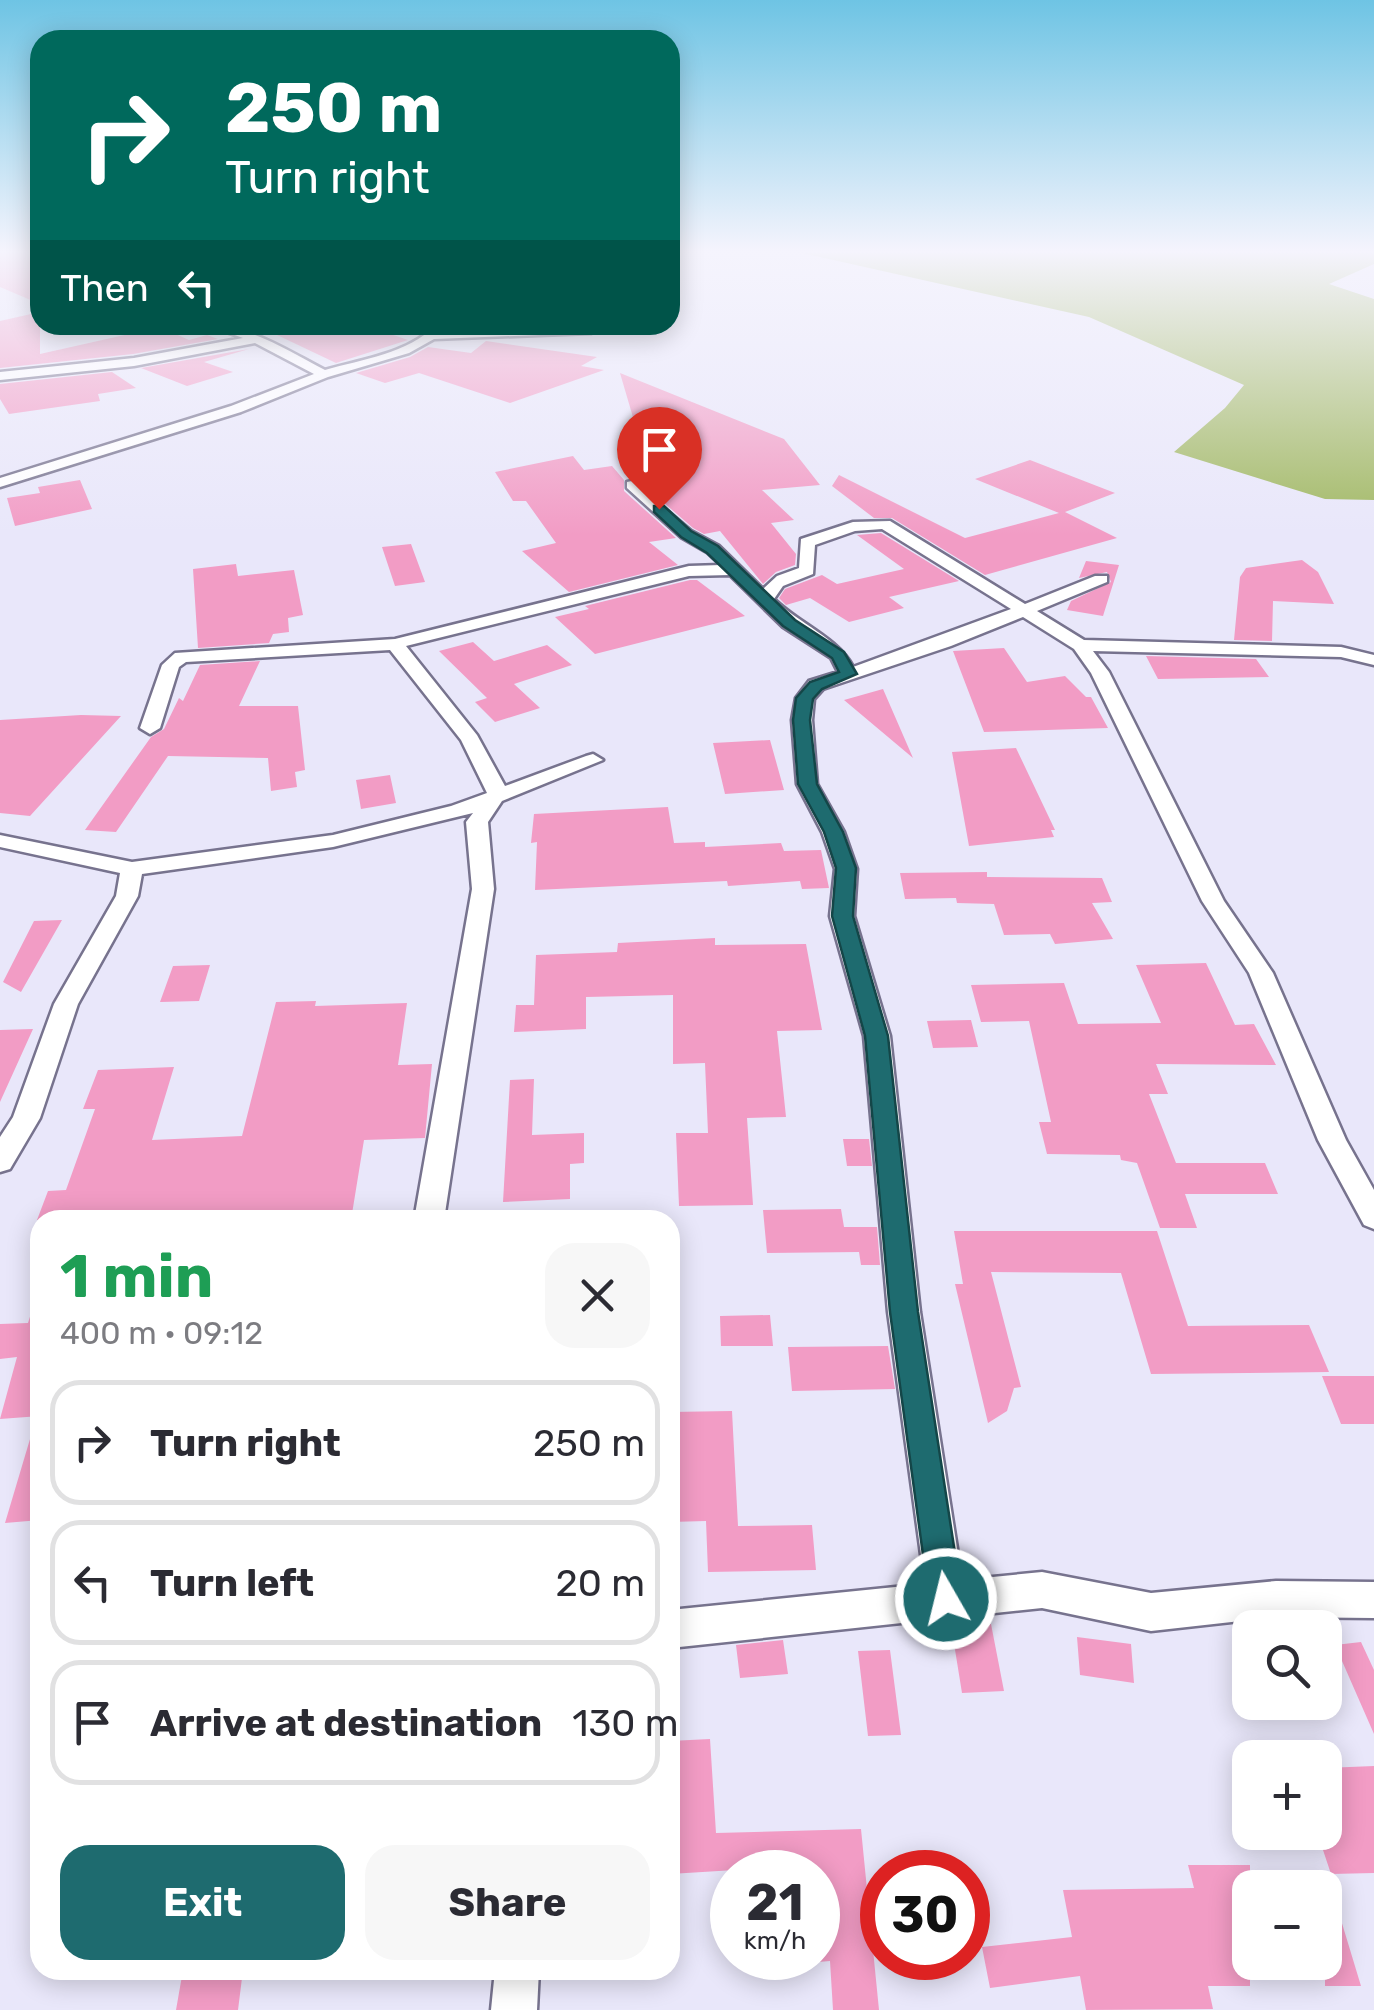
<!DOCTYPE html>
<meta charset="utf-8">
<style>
body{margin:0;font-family:Rubik,sans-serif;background:#f7f7f7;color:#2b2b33;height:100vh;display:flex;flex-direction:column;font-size:38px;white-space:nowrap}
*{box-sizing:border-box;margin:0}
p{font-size:32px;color:#7c7c81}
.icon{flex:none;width:55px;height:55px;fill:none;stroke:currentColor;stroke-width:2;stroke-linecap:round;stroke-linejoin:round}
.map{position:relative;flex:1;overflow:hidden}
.side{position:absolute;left:30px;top:1210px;width:650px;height:770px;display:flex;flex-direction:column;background:#fff;border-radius:30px;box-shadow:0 5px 25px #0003}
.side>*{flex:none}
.guide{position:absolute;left:30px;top:30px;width:650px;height:305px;border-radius:30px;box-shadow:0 5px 25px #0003;background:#00695c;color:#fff;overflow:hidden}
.fabs{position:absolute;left:1232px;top:1610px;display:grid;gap:20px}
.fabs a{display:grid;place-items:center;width:110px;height:110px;border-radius:20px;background:#fff;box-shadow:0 5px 25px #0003;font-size:50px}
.speed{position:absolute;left:710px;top:1850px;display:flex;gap:20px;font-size:50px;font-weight:700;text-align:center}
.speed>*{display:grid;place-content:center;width:130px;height:130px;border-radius:50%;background:#fff;box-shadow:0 5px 25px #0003;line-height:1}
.speed small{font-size:25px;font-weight:400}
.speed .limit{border:15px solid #d22;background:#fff;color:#111}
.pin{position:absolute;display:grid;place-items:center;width:85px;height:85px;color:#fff;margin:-102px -42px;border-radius:50% 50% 50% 0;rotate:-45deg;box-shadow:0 0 10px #0007}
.pin .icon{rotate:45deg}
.me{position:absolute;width:110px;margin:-55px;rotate:352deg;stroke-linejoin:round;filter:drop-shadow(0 0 8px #0008)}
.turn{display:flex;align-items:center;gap:35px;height:210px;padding:0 30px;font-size:45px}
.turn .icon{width:130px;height:130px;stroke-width:2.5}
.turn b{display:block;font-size:70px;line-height:85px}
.then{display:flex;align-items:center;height:95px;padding:0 30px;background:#0003;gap:20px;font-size:38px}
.round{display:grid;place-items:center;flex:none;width:105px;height:105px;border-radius:30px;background:#f7f7f7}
.headline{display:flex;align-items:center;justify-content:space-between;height:170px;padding:0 30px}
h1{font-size:60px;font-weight:700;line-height:75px;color:#1e9e55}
.primary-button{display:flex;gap:20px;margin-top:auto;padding:20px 30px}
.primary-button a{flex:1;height:115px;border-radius:30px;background:#1e6b6f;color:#fff;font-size:40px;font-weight:700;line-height:115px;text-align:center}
.primary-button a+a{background:#f7f7f7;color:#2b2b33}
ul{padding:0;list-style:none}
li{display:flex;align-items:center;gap:30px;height:125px;margin:0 20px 15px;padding:0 10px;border:5px solid #e1e1e2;border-radius:30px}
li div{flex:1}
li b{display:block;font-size:38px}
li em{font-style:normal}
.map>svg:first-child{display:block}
.forest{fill:#a1b863}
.building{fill:#f29cc5}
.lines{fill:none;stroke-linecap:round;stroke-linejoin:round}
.minor-casing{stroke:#77738e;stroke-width:5}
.minor{fill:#fff;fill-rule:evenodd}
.route{fill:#1e6b6f;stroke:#144648;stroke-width:2.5}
</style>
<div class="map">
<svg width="1374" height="2010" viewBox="0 0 1374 2010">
<rect width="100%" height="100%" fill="#e9e7fa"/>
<path class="forest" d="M802,253H1374V264L1329,284L1374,299V500L1325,499L1174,452L1225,408L1244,385L1089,317Z"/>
<path class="building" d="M0,253H27L40,269V304L0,287Z
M40,312V354L160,327L189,340L207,335L218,339L133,354L0,368V321Z
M256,325H364L408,340L336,363Z
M486,341L597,357L581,366L604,370L510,403L419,373L385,383L356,373L410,357L428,347L471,353Z
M249,349L204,362L233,372L187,386L141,368Z
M112,372L136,388L98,394L100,401L9,414L0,399V384Z
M620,373L784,439L820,485L762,490L794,520L771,523L796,554L795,565L776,572L763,584L720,531L704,534L693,528L641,483L688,480L665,430L637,431Z
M573,456L584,470L612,466L624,480V491L676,538L649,542L678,565L569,592L522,551L556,543L526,501H513L495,472Z
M1030,460L1115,493L1065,512L1117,538L985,575L892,518H874L832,486L839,475L965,538L1059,513L975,479Z
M80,480L92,509L15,526L7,498L40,493L38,487Z
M881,533L959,581L889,597L904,608L849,622L810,598L786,605L779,598L785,589L822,575L837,584L904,569L857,535Z
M411,544L425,582L395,586L382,547Z
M1302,560L1318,572L1334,604L1273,601L1272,641L1234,640L1240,577L1246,568Z
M1086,561L1119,565L1103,616L1067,610L1071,601L1111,582L1107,572L1079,578Z
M236,564L238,576L294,570L303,615L288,618L289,632L273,634L269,643L198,648L193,569Z
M690,580H697L745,616L595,654L555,617L589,609L585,606Z
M473,642L494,661L547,645L572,665L514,684L540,708L495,722L475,702L487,698L439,651Z
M1004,648L1027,682L1065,676L1086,697H1091L1108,728L984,732L953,651Z
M1146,656L1256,659L1269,677L1158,679Z
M260,661L239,706H298L305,770L295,772L297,787L271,791L268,758L168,756L116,832L85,830L151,737L164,729L179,698L183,701L200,665Z
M883,689L913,758L844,700Z
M81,715L121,716L30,816L0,813V720Z
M770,740L784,790L725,794L713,743Z
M1016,748L1055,830H1051L1054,837L969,846L952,752Z
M390,775L396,803L361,809L356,780Z
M668,807L674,843L705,842V847L781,843L784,851L821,850L829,888L802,889L800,881L728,886L727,881L535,890L537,842L531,843L534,814Z
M987,872V877L1102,878L1112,902L1092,903L1113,939L1055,944L1050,934L1004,935L994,904L957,903L956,898L905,899L900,873Z
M62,920L21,992L3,982L34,921Z
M715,938V945L806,944L822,1030L777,1031L786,1117L747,1118L753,1205L679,1206L676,1133H708L705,1063L673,1064V995L586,997V1029L514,1032L516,1005H534L536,955L617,952L618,943Z
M1206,963L1235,1025L1254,1024L1276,1065L1156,1064L1168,1094H1149L1176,1163H1265L1278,1194H1185L1197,1228H1160L1137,1163L1121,1160L1120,1155L1047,1154L1039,1122H1051L1029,1021L981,1022L971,985L1064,983L1078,1024L1161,1023L1136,965Z
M210,965L199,1001L160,1002L173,966Z
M316,1001L315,1006L407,1003L398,1065L432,1064L425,1138L364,1140L351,1220H37L48,1191L66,1190L95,1109H83L98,1070L174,1067L152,1140L242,1136L276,1002Z
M971,1020L978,1047L933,1048L927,1021Z
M33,1029L0,1102V1030Z
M534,1079L532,1135L584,1133V1163L570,1164V1199L503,1202L510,1080Z
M843,1139H869L872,1166H847Z
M841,1209L844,1227H877L880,1265H861L859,1252L767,1253L763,1210Z
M954,1231H1157L1188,1326L1309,1325L1329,1372L1151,1374L1121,1273L991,1272L1021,1387L1014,1388L1007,1411L988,1423L955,1284H963Z
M34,1304L40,1305V1416L0,1419L17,1357L0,1359V1324L28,1323Z
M770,1315L773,1346H721L720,1316Z
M888,1346L895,1389L792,1391L788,1347Z
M1322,1376H1374V1424H1341Z
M732,1411L738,1526L812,1525L816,1570L708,1572L706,1521L670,1522V1412Z
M33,1429L40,1430V1520L5,1523Z
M991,1624L1004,1691L962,1693L951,1625Z
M1077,1637L1131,1644L1134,1683L1080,1675Z
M783,1640L788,1674L740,1678L736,1645Z
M1361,1642L1374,1670V1734L1335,1645Z
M890,1650L901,1735L868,1736L858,1651Z
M710,1739L716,1833L861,1829L879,2010H833L830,1961L818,1962V1872L735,1870L670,1874V1741Z
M1374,1766V1873L1331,1874L1317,1832H1325V1768Z
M1188,1865H1250V1986H1208L1213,2009L1086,2010L1080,1976L990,1988L982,1947L1072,1937L1063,1890L1194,1888Z
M1331,1887L1361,1986H1325V1888Z
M183,1970H243L238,2010H176Z"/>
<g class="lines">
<g class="minor-casing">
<path id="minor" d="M207,325C250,325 288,351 325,370C363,359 407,354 436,325H448L441,332L604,325L591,333L434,339L409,353L328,377L241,412L0,487V478L231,406L314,374L255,343L134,366L0,380V372L134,358L243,338Z
M632,481L691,531L719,546L763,589L777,576L799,568L801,539L853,522L890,521L1025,604L1095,576H1107V582L1037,611L1084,640L1341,647L1374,655V665L1341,657L1093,651L1109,672L1224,901L1273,973L1346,1140L1374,1190V1229L1364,1225L1318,1140L1249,973L1202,901L1091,673L1074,649L1023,617L951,646L823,689L814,699L812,720L817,784L844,832L857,869L854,916L890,1036L920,1312L962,1580L1042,1572L1151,1593L1276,1581L1374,1582V1618L1276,1617L1151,1631L1042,1608L670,1648V1610L925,1584L888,1312L864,1036L830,916L835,869L822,832L797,784L792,720L796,698L809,681L838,672L831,658L783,627L730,575L689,576L406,646L477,735L505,786L586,756L593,754L603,760L502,801L488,822L494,889L444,1220H414L472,889L466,822L473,813L333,847L142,874L138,896L78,1004L40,1118L10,1169L0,1172V1137L13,1117L54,1004L116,896L120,873L0,847V835L132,862L333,835L451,806L487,793L461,740L390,650L186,662L179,667L160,728L150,734L140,728L162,665L175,653L395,639L689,566L721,565L707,552L681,537L627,488V482ZM882,529L1011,609L853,667C838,638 798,623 774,599L783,586L813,574L815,545L855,531Z
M495,1970H539L537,2010H491Z"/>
</g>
<use href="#minor" class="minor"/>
</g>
<linearGradient id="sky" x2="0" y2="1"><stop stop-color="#6ec4e4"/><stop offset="0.47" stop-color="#f5f4fd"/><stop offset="1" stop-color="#f5f4fd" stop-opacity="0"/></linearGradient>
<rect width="1374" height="535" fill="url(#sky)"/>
<path class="route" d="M654,506H664L691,531L718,546L795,620L844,652L857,674L822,689L813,699L810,720L817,784L843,832L856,868L853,916L888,1036L918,1312L962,1599L957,1611L946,1616L934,1611L929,1599L890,1312L865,1036L832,916L836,868L824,832L798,784L793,720L796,698L810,682L839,672L832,658L783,626L707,553L681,537L654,512Z"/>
</svg>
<div class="fabs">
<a><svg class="icon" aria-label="search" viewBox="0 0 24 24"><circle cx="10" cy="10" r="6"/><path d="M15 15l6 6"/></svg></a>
<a>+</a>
<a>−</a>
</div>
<div class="speed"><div>21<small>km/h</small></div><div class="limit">30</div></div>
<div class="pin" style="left:659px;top:509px;background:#d93025"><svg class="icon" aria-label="arrive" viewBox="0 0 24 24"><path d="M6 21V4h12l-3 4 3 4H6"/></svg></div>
<svg class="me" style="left:946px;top:1599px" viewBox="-20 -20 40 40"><circle r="17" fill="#1e6b6f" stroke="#fff" stroke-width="3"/><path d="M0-11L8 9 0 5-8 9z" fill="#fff"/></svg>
<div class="guide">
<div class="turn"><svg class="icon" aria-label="right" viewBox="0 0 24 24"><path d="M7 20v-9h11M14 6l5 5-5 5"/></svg><div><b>250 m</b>Turn right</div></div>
<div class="then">Then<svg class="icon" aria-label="left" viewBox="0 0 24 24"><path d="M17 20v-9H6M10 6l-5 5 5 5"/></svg></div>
</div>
<section class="side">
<div class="headline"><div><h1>1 min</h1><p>400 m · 09:12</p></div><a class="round"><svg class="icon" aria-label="close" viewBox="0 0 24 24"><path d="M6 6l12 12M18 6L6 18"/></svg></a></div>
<ul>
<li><svg class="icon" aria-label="right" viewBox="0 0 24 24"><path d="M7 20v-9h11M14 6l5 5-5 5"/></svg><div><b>Turn right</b></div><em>250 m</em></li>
<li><svg class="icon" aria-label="left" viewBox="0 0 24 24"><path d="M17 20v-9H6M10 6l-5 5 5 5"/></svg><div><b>Turn left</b></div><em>20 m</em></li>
<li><svg class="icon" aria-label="arrive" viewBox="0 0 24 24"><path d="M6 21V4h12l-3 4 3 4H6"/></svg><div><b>Arrive at destination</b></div><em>130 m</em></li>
</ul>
<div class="primary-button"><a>Exit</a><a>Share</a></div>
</section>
</div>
